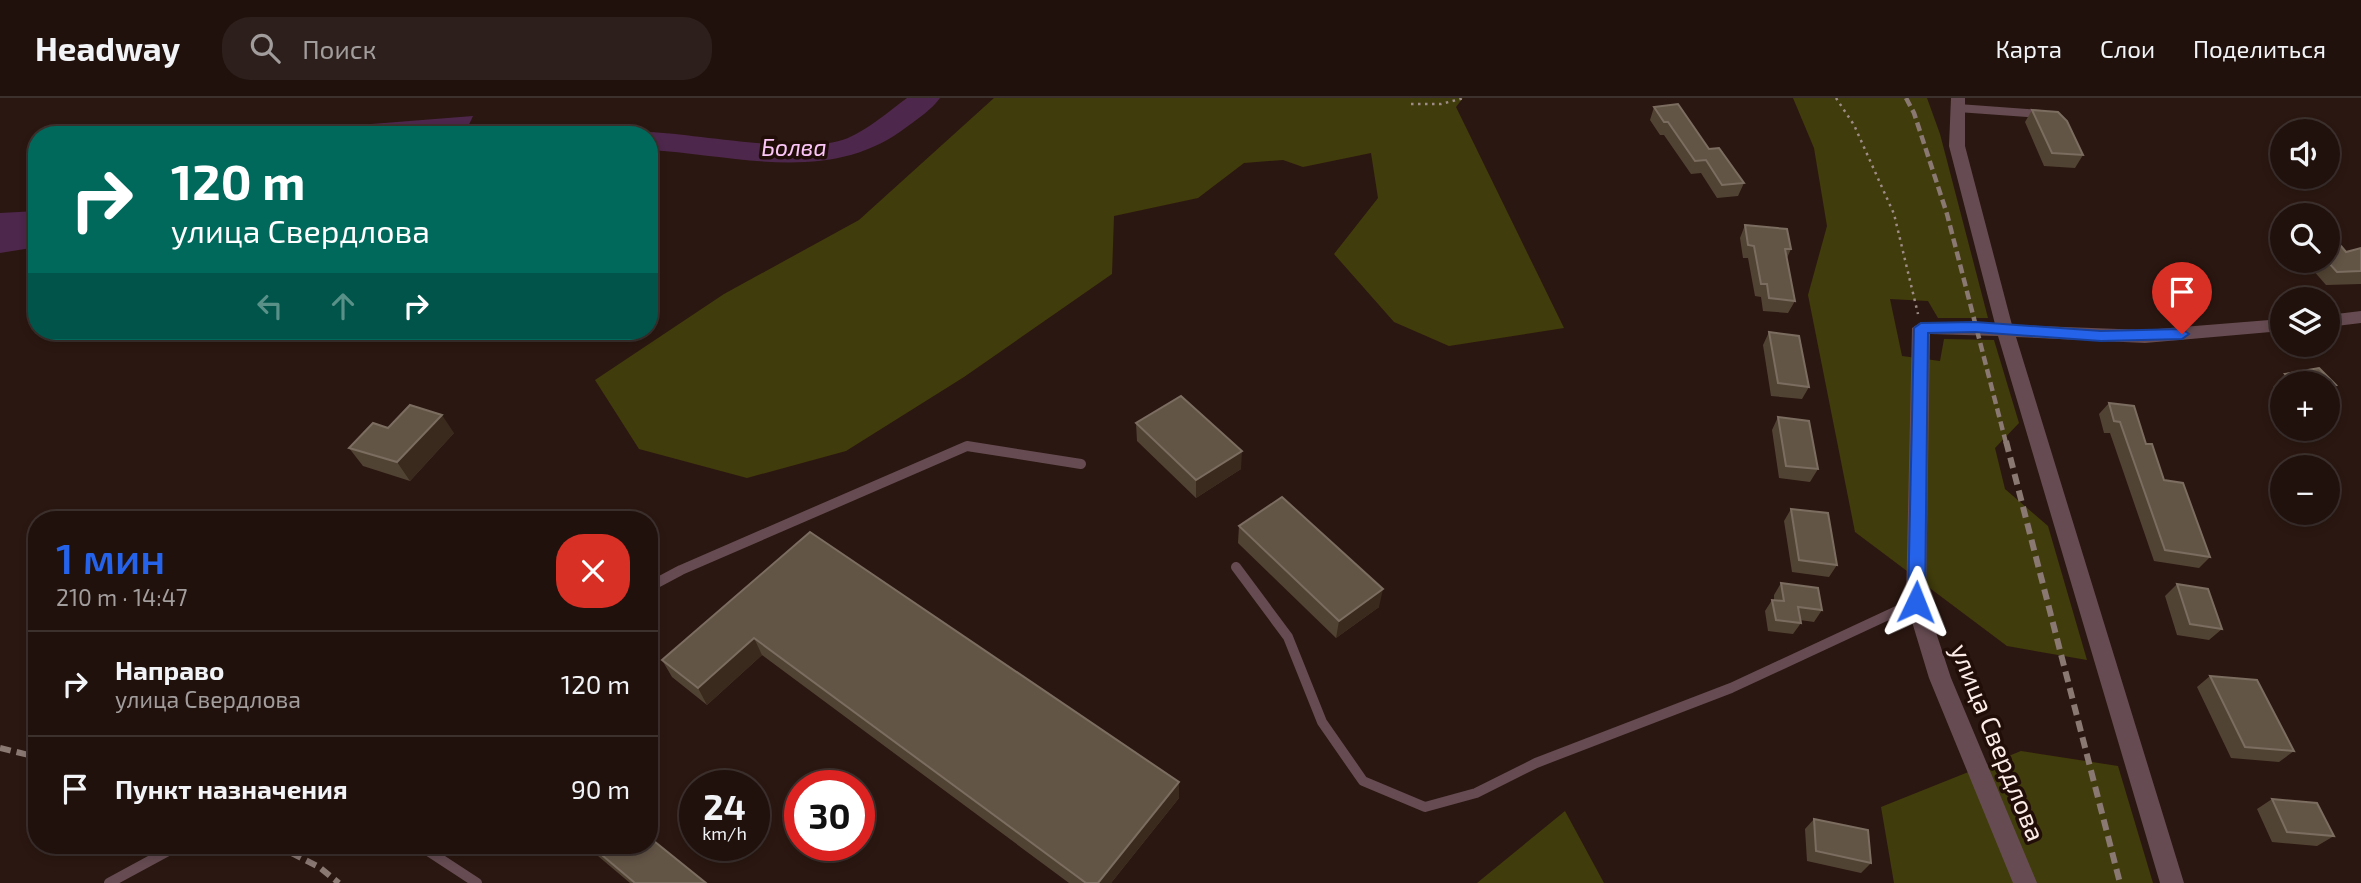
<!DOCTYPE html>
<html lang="ru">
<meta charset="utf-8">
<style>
body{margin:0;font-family:"Exo 2",sans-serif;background:#2d1f1b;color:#f1f3f6;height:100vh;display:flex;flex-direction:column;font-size:26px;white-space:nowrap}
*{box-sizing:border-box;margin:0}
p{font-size:23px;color:#a29d9d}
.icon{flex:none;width:38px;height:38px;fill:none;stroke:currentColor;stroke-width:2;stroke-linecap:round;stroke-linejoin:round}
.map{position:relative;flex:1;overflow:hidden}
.side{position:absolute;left:28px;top:413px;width:630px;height:343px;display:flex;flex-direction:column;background:#20110d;border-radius:28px;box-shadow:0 4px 10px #0003,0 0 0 2px #3d312e}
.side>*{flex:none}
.guide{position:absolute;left:28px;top:28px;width:630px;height:214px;border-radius:28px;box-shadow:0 4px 10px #0003,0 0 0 2px #3d312e;background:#00695c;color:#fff;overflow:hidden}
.controls{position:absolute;left:2270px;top:21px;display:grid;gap:14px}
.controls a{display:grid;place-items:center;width:70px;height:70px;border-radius:50%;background:#20110d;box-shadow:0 4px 10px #0003,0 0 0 2px #3d312e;font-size:35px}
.speed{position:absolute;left:679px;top:672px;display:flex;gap:14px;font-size:35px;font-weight:700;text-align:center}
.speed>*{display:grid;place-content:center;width:91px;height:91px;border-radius:50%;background:#20110d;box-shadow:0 4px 10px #0003,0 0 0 2px #3d312e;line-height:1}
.speed small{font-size:18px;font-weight:400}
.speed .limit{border:10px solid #d22;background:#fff;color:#111}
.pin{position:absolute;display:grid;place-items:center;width:60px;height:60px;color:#fff;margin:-72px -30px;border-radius:50% 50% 50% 0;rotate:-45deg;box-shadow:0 0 7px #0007}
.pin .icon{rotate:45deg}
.me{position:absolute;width:77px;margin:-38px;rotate:2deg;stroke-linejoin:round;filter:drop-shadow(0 0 5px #0008)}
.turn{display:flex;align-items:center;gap:24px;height:147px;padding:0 28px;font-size:32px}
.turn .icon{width:91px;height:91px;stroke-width:2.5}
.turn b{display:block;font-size:49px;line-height:60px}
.lanes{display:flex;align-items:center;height:66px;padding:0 28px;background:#0003;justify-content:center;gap:35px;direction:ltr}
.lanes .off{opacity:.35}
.round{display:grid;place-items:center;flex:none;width:74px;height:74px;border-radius:28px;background:#2d1f1b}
.summary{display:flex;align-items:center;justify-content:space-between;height:119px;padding:0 28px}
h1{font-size:42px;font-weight:600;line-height:52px;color:#2563eb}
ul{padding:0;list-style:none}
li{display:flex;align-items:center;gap:21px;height:105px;padding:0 28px;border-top:2px solid #3d312e}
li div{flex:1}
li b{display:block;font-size:26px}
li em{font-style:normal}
header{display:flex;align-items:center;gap:42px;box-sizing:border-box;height:98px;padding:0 35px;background:#20110d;border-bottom:2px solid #3d312e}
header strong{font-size:33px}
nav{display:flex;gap:38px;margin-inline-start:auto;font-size:24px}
.search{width:490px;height:63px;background:#2d1f1b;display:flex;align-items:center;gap:18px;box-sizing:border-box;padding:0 24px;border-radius:28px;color:#a29d9d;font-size:26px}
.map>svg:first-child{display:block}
.green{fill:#413c0b}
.water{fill:#4e274c}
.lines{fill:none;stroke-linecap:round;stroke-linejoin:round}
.river{fill:#4e274c;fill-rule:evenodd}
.path{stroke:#9d8c87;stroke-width:2.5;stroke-dasharray:2.5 4.5;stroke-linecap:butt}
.lane-far1{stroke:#664c52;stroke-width:8}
.lane{stroke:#664c52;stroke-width:10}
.street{fill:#664c52;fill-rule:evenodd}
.rail-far1{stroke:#8a7873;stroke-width:4.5;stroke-dasharray:9 4.5;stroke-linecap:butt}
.rail{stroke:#8a7873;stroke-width:6;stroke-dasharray:11 6;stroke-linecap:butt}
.wall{fill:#514333}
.shaded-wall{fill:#3a2a1d}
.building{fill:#635546;stroke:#7b6d60;stroke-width:2}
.route{fill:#2563eb;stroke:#184099;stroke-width:2}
.labels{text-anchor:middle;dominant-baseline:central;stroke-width:7;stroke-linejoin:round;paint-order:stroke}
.far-water-label{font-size:23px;font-style:italic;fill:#fbc6f7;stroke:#210e09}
.street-label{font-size:26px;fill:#fcede9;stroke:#210e09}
</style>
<header>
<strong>Headway</strong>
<div class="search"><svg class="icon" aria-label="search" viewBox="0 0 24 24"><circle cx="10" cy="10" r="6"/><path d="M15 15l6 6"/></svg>Поиск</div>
<nav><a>Карта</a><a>Слои</a><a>Поделиться</a></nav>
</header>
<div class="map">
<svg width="2361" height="785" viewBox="0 0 2361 785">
<rect width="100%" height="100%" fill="#2b1711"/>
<path class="green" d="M994,0H1463L1456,9L1564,230L1449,248L1394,224L1334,156L1378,100L1371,55L1303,69L1283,62L1244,65L1198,100L1114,118L1112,176L964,279L846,353L747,380L639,351L595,282L724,196L859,122Z
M1793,0H1927L1940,36L1988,220H1938L1928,203L1890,201L1902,258L1940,263L1944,241L1994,242L2019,325L1995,350L2005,391L2048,428L2087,562L2007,548L1855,434L1808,197L1827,128L1814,50Z
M2021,653L2118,668L2153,785H1894L1881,709Z
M1565,713L1604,785H1477Z"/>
<path class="water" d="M473,18L464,37H317L346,28Z
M37,113V149L0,155V115Z"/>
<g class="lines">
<path class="river" d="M907,0H940C932,11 919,20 908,28C831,88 738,57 649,52V37H638L649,34C699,36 805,58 848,40C870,30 888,14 907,0Z"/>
<path class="path" d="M1836,0L1854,27L1894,116L1918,216
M1411,6H1441L1464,0"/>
<path class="lane-far1" d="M1958,10L2041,16"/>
<path class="lane" d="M1236,469L1288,539L1322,624L1363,683L1425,709L1476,695L1536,665L1731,590L1916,504
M649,489L681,472L967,348L1081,366
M419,747L477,785
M109,785L179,747"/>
<path class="street" d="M1951,0H1965V48L2012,227L2145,232L2282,221V233L2145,245L2016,239L2184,785H2160L1998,238L1930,236L1926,504L1951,580L2037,785H2013L1929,580L1906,504L1912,230L1921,224L1995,226L1949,48Z
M2361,213V225L2328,229V217Z"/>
<path class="rail-far1" d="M1906,0L1914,15L1947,116L2006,345"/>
<path class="rail" d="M2006,343L2120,785
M0,650L37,659
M276,747L319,769L339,785"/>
</g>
<path class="wall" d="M1654,9L1709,51L1744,85L1738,98L1717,100L1701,75L1691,76L1664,37H1660L1650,22Z
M2032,12L2083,57L2075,70L2044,68L2025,24Z
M1745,127L1791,151L1787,160L1795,203L1788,215L1763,213L1761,199L1755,198L1748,160H1743L1740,140Z
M2361,150V186L2326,187L2305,163H2328L2346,154Z
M1769,234L1809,289L1802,301L1771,298L1763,247Z
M2285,276L2328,285H2282V298L2273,289Z
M2109,305L2146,346L2164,382L2210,459L2199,470L2154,463L2110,335H2104L2099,316Z
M1778,319L1818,371L1810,384L1779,380L1772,332Z
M1136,325L1241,371L1196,400L1137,343Z
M388,330L454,335L410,383L363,368L349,350Z
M1791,411L1837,467L1829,479L1792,474L1784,423Z
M1239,428L1379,509L1336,540L1238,445Z
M810,434L1179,684V700L1111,785H1069L762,557L707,607L672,579L662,562Z
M1781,485L1822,512L1814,524L1800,522L1801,525L1793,536L1768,533L1765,513L1772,502H1774V497Z
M2177,486L2222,531L2209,542L2177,537L2165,498Z
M2210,578L2294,653L2279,664L2231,660L2197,589Z
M2272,701L2334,738L2317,748L2272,744L2257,711Z
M1814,721L1871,765L1861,775L1807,763L1805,731Z
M585,747H649L706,785H630Z"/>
<path class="shaded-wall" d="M2336,287L2328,296V288Z
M442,317L454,335L410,383L397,364Z
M1242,353L1241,371L1196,400V382Z
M1383,491L1379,509L1336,540L1339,523Z
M754,540L762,557L707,607L698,590Z
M1179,684V700L1111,785H1098Z"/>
<path class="building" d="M1678,6L1709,51L1719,50L1744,85L1722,87L1706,62L1695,63L1668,24H1664L1654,9Z
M2032,12L2058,14L2067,23L2083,57L2052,55Z
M1745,127L1787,131L1791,151H1785L1795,203L1769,200L1767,186H1761L1754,148L1748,147Z
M2341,148L2346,154L2361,150V173L2337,174L2327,163L2328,149Z
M1769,234L1799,238L1809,289L1778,285Z
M2319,270L2336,287L2328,288V285H2294L2285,276Z
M1181,298L1242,353L1196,382L1136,325Z
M2109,305L2134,308L2146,346H2152L2164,382L2183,385L2210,459L2165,452L2120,324L2114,323Z
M410,307L442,317L397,364L349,350L373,325L388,330Z
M1778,319L1809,323L1818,371L1786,368Z
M1282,399L1383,491L1339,523L1239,428Z
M1791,411L1828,415L1837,467L1799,462Z
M810,434L1179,684L1098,785H1086L754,540L698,590L662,562Z
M1781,485L1818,490L1822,512L1798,509L1801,525L1776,522L1772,502L1784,503Z
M2177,486L2208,491L2222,531L2190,526Z
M2210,578L2257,582L2294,653L2245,649Z
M2272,701L2317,705L2334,738L2287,734Z
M1814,721L1868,732L1871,765L1816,753Z
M649,739L706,785H635L590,747H649Z"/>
<path class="route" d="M1975,224L2101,233L2182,231L2189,236L2182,241L2101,243L1975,234L1928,235L1925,504L1922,509H1910L1908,504L1914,230L1921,225Z"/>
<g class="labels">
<g class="far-water-label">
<text x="794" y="49">Болва</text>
</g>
<g class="street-label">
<text transform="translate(1999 644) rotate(68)">улица Свердлова</text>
</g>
</g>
</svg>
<div class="controls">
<a><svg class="icon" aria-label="sound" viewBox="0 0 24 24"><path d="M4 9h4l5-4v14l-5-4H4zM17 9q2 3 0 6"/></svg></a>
<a><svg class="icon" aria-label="search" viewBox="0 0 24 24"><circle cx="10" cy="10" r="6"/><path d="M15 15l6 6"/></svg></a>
<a><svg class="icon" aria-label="layers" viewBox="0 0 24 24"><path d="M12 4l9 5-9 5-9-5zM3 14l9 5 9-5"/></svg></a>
<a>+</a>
<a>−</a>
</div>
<div class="speed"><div>24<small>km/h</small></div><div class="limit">30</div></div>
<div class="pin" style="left:2182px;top:236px;background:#d93025"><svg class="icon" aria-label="arrive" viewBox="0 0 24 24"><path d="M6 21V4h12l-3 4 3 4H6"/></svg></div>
<svg class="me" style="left:1916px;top:504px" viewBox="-20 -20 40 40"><path d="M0-17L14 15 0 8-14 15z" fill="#2563eb" stroke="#fff" stroke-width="4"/></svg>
<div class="guide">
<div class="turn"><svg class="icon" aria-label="right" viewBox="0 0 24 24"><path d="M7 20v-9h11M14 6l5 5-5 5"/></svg><div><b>120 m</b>улица Свердлова</div></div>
<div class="lanes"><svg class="icon off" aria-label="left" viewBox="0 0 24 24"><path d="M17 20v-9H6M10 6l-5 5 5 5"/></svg><svg class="icon off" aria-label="ahead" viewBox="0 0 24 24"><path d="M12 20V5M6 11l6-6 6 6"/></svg><svg class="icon" aria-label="right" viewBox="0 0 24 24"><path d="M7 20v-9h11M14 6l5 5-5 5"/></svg></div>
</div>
<section class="side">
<div class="summary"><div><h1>1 мин</h1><p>210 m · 14:47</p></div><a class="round" style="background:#d93025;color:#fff"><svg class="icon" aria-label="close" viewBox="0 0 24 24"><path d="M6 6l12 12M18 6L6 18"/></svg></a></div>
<ul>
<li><svg class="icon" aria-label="right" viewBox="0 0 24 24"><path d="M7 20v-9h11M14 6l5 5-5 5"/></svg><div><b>Направо</b><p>улица Свердлова</p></div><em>120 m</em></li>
<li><svg class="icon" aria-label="arrive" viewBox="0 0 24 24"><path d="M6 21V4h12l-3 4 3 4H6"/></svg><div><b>Пункт назначения</b></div><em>90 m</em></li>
</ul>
</section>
</div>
